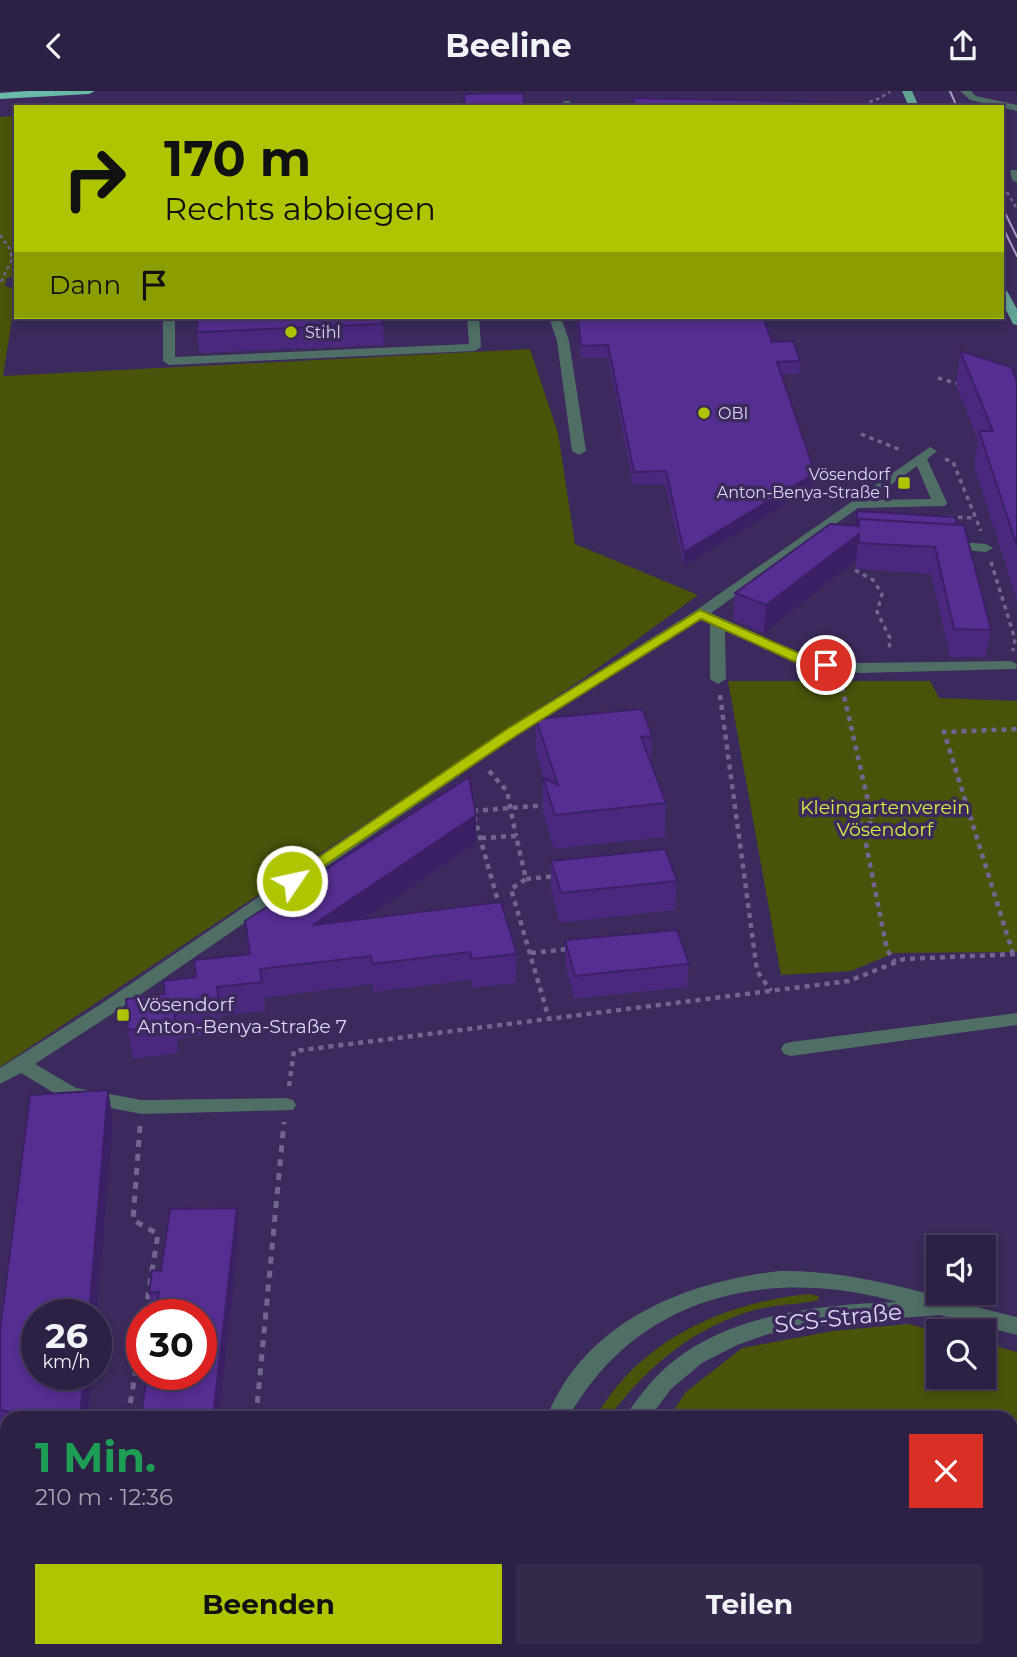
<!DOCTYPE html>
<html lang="de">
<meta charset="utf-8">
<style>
body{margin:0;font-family:Montserrat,sans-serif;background:#34284b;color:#f1f3f6;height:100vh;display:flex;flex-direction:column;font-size:26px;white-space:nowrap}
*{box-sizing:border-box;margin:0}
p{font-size:23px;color:#a6a3b2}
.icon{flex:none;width:38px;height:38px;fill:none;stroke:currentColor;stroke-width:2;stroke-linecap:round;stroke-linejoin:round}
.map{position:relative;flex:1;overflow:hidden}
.drawer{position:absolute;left:0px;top:1320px;width:1018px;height:247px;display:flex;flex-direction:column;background:#2c2044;border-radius:21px 21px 0 0;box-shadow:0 4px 10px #0003,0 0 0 2px #483e5d}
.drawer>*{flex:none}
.hud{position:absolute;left:14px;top:14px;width:990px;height:214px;border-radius:0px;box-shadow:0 4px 10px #0003,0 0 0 2px #483e5d;background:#b0c502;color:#111;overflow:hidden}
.buttons{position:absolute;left:926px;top:1144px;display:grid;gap:14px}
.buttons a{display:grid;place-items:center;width:70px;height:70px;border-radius:0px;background:#2c2044;box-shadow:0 4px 10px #0003,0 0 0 2px #483e5d;font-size:35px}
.speed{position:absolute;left:21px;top:1208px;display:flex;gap:14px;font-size:35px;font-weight:700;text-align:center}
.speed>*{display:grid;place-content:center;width:91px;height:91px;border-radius:50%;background:#2c2044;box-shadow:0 4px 10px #0003,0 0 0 2px #483e5d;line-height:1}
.speed small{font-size:18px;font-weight:400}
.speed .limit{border:10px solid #d22;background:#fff;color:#111}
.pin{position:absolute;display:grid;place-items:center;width:60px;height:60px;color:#fff;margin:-30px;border:4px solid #fff;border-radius:50%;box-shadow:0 2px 7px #0007}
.me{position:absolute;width:77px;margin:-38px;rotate:56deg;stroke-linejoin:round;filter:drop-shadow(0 0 5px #0008)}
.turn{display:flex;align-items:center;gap:24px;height:147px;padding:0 35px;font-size:32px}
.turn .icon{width:91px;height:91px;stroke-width:2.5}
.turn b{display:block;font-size:49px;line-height:60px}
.then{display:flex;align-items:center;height:66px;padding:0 35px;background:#0003;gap:14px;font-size:26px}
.round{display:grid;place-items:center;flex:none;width:74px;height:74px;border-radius:0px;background:#34284b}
.summary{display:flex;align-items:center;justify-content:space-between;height:119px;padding:0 35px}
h1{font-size:42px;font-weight:700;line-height:52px;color:#1e9e55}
.action{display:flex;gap:14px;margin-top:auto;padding:14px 35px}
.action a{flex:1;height:80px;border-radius:0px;background:#b0c502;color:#111;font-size:28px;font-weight:700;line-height:80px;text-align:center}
.action a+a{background:#34284b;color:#f1f3f6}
header{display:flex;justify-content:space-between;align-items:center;height:91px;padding:0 35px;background:#2c2044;font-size:32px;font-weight:700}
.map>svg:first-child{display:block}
.green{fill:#4a530a}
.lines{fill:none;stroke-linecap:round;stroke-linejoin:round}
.path-far3{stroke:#72658f;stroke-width:2.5;stroke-dasharray:3.5 3.5;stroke-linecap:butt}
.path-far2{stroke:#72658f;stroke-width:3.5;stroke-dasharray:4.5 4.5;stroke-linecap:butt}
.path-far1{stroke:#72658f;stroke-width:4.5;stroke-dasharray:5 5;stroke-linecap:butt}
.path{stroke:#72658f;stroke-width:5;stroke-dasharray:7 7;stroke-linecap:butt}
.minor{fill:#4f6e66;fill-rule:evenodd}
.major{fill:#63a495;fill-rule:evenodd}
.highway{fill:#69b9a7;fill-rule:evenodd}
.tram{stroke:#a79cc0;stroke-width:2}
.wall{fill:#4a287e}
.shaded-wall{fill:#3c2066}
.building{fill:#562e92;stroke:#3c2066;stroke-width:2}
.route{fill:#b0c502;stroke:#728001;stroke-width:2}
.poi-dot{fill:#b0c502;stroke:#3b2a5b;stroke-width:2.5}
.labels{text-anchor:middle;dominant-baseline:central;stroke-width:7;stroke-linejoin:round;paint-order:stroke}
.far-poi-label{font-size:16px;fill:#ddd5f3;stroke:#3b2a5b;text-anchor:start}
.park-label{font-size:19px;fill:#d5ed44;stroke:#3b2a5b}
.poi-label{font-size:19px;fill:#ddd5f3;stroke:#3b2a5b;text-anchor:start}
.near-street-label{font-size:23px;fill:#ddd5f3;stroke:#3b2a5b}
</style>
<header><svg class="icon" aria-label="back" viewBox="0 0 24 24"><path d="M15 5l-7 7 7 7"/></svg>Beeline<svg class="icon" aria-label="share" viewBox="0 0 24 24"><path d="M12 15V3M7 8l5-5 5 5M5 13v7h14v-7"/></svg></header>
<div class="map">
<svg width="1017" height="1566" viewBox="0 0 1017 1566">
<rect width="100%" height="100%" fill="#3b2a5b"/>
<path class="green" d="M16,25V185L7,187L5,195L16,198V202L3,285L530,258L558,342L575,453L698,504L587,585L0,976V26Z
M728,590H930L939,607L1017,610V861L894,862L851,880L781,884Z
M809,1203L818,1205L819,1209C798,1214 776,1213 755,1219C692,1237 648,1275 609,1326H596C639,1249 725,1211 809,1203Z
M908,1233L940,1241L938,1286H984V1252L1017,1261V1566H706L702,1559H1012V1326H669L686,1301L742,1257L833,1240Z
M571,1559H646L651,1566H569Z"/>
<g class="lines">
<path class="path-far3" d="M849,16L876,9L890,1
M1007,101L1017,118
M0,144L10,158L12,168L0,193"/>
<path class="path-far2" d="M938,287L959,293
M861,343L903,360
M945,368L953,371L981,440
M949,426L976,427
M991,471L1015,548L1013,560
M855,479L873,489L882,503L877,521L890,547L889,560
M842,594L843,598"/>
<path class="path-far1" d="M842,596L873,732L862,733L887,859L895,871
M720,604L757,880L771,900
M489,680L507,700L516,745
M473,720L548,714
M474,725L499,814
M481,747L516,745L526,788L511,798L549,928
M526,788L556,785
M531,862L569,858
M1013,863L944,641L1017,638
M289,995L294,960L849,890L904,868L1017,863"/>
<path class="path" d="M140,1035L133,1129L158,1143L145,1223
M128,1326L142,1242
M256,1326L284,1031
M377,1559L378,1566"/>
<path class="minor" d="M960,0H971L976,5L1017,14V20L970,9Z
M564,10H570L572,16H562Z
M1010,79H1017V92L1012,89Z
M163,226H175V266L469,253L467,226H479L481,256L475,260L169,274L163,270Z
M549,226H561L569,250L586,360L579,364L572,360L557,250Z
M930,356L937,360L927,368L947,412L945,415L858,417L711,522L803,564L826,569L860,572L1011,570L1017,573L1016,578L860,582L826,579L793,570L725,540L726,588L718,593L710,588V533L701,529L518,644L115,921L35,973L76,997L142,1009L286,1007L293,1009L296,1014L293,1019L142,1023L64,1008L21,982L0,993V977L101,913L506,638L695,520ZM917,375L931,408L870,409Z
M948,450L986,453L993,457L986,461L943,457L941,454Z
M1017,922V934L791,965L784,963L781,958L784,953L791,951Z
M780,1180C865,1179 935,1207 1017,1226V1244L940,1224L849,1231L768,1243L737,1254L702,1272L671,1298L650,1326H626C630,1317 637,1309 644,1300C702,1225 809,1214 897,1211C770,1175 637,1204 569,1326H547C585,1231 684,1191 780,1180Z
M470,1559H496L494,1566H468Z
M538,1559H564L562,1566H536Z
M660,1559H688L691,1566H664Z"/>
<path class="major" d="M902,0H912L919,16H909Z
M1003,199L1007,200L1017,218V234L1013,233L1003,213Z
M0,1472L7,1474V1496L0,1494Z
M0,1522L7,1524V1546L0,1544Z
M82,1559H129L132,1566H86Z
M287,1559H336L339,1566H291Z"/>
<path class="highway" d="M27,0H95L89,3L0,8V2Z"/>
<path class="tram" d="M950,0L957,16
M1003,118L1017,146
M1003,137L1017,165"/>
</g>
<path class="wall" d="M576,226H763L772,251L800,270L799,283H782L814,396L684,475L665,394H633L608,267H581Z
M383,233L384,254L199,262L197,241Z
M960,260L1017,291V510L974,375L978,350L956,294Z
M857,420L957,434L991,539L986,566H950L931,483L856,478V469L764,542L733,529L735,502L857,435Z
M536,628L652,645L651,672L666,712L665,746L554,758L543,721V687L544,688L536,661Z
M476,752L365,828L517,863L516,892L473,897L471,889L374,901L372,893L264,907L265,920L220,925L222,942L177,948L179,962L132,968L128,939L165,903L196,886L248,863L245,830Z
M551,770L677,790L675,819L560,832L551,800Z
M565,849L689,873L687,896L574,908L565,872Z
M108,999L113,1030L37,1283H92L88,1326H7V1350L0,1349V1239Z
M237,1117L239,1140L219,1326H141L146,1297H143L139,1273L142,1257V1283H201V1223H152L149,1202L161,1180Z"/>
<path class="shaded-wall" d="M815,382L814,396L684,475V461Z
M859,443L856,469L764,542L766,514Z
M476,724V752L315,862L313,834Z
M108,999L113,1030L96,1230V1223H89Z
M237,1117L239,1140L219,1326H213Z
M84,1283H92L88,1326H80Z"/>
<path class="building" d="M523,2L525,16H465L464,3Z
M633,7L867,12L869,16H635Z
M342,13V16H265V15Z
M198,226H382L383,233L197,241Z
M578,226H763L772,251L793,250L800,270L777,271L815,382L684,461L666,380L634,381L608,254L581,255Z
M960,260L1011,276L1017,291V455L979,340H993Z
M857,420L955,426L957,434L859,428V435H857Z
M859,428L964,434L991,539L954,538L935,456L859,452V443L766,514L735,502L830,433L859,435Z
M642,618L652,645L641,646L666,712L555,724L543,687L558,694L536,628Z
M469,686L476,724L313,834L501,811L517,863L472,868L470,861L372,873L371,865L260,878L262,891L217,896L219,913L174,919L175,933L128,939L126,908L165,903L163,890L196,886L194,869L250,863L245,830Z
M665,758L677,790L561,802L551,770Z
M677,839L689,873L575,885L565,849Z
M108,999L89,1223H37V1283H84L80,1326H36L0,1319V1239L30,1004Z
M237,1117L213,1326H141L147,1283H201V1223H155L159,1201L149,1202L152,1179L161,1180L170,1118Z
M142,1257V1273H139Z"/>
<path class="route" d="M700,519L803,564L831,571L833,574L826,578L793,570L701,528L517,644L297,793H286L284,790L507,638Z"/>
<g class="poi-dot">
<circle cx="291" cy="241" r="7"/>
<circle cx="704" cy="322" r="7"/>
<rect x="897" y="385" width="14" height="14" rx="3.5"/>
<rect x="116" y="917" width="14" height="14" rx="3.5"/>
</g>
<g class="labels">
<g class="far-poi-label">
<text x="305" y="241">Stihl</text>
<text x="718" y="322">OBI</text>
<text x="890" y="383" text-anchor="end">Vösendorf<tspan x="890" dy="18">Anton-Benya-Straße 1</tspan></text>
</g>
<g class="park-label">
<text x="885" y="716">Kleingartenverein<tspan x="885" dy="22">Vösendorf</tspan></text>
</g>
<g class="poi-label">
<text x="137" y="913">Vösendorf<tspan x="137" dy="22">Anton-Benya-Straße 7</tspan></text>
</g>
<g class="near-street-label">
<text transform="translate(838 1227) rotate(-6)">SCS-Straße</text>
</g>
</g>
</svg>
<div class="buttons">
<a><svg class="icon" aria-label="sound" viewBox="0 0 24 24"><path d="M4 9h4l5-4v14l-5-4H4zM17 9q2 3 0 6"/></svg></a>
<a><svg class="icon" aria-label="search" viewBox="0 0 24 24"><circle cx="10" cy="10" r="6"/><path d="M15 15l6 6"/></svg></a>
</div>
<div class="speed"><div>26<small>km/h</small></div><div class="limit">30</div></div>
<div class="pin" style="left:826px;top:574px;background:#d93025"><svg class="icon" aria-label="arrive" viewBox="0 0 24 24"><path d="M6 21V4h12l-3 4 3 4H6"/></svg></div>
<svg class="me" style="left:292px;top:790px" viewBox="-20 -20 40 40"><circle r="17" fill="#b0c502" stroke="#fff" stroke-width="3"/><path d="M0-11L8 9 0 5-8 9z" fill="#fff"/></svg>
<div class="hud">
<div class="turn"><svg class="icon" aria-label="right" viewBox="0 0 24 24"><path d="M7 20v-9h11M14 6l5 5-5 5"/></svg><div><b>170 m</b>Rechts abbiegen</div></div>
<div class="then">Dann<svg class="icon" aria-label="arrive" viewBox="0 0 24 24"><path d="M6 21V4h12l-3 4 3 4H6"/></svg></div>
</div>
<section class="drawer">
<div class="summary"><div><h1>1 Min.</h1><p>210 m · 12:36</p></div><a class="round" style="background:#d93025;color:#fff"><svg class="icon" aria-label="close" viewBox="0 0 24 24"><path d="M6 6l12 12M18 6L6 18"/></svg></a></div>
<div class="action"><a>Beenden</a><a>Teilen</a></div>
</section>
</div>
